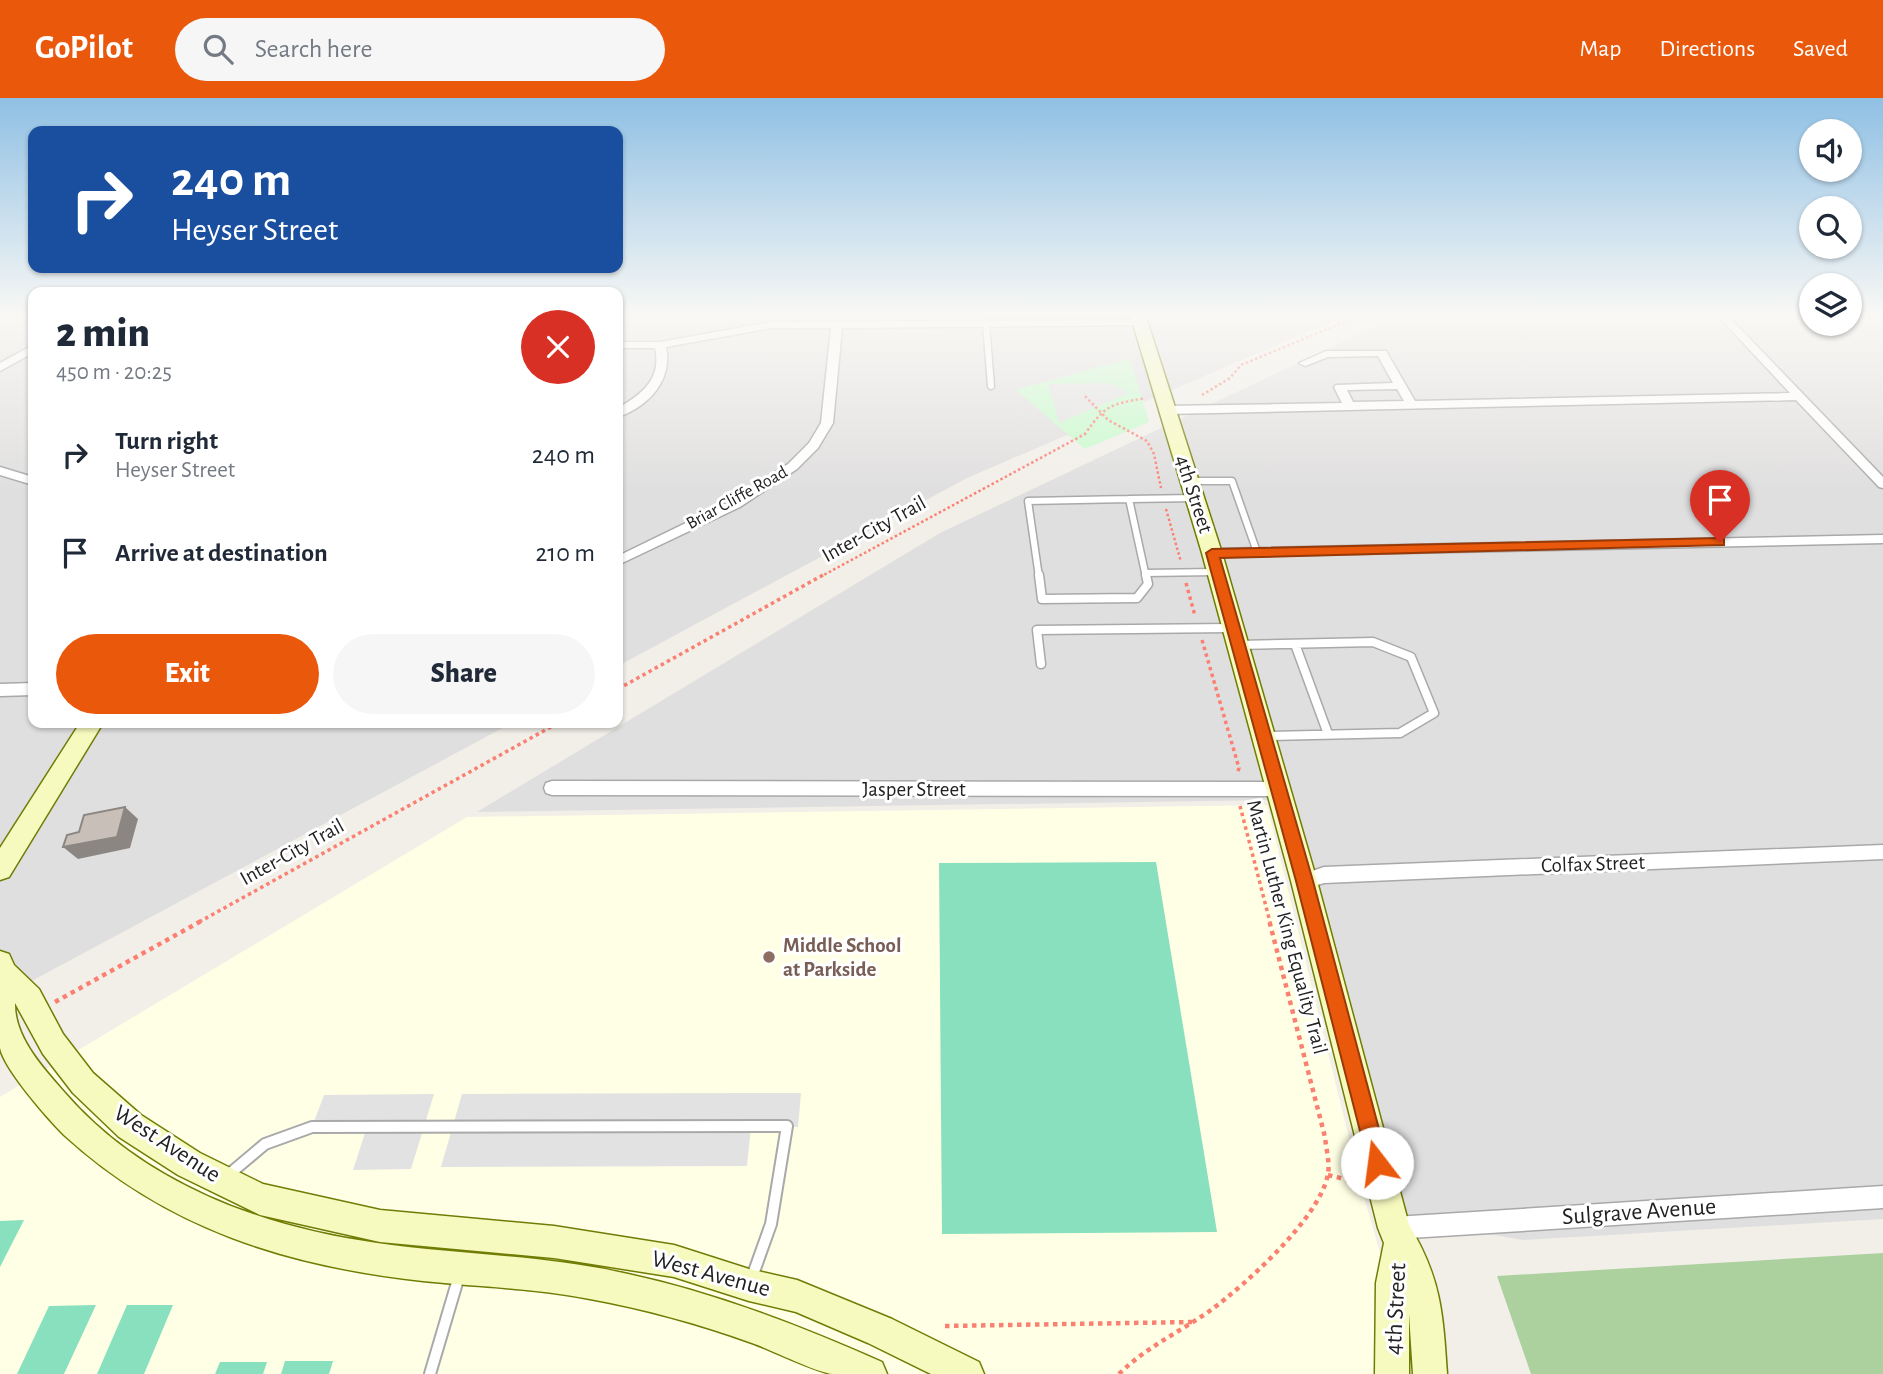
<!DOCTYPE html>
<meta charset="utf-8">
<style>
body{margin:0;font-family:"Alegreya Sans",sans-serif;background:#f6f6f7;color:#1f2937;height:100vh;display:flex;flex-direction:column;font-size:26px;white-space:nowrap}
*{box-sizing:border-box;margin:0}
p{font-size:23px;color:#747a83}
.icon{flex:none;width:38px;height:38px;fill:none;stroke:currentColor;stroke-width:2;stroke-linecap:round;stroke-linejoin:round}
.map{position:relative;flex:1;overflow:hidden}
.details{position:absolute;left:28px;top:189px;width:595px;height:441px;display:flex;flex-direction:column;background:#fff;border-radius:14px;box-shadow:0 2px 5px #0004}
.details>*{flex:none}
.top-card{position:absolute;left:28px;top:28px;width:595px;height:147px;border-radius:14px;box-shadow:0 2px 5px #0004;background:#1a4fa0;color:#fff;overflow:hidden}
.fabs{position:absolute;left:1799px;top:21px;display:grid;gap:14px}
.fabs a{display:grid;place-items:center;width:63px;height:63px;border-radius:50%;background:#fff;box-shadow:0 2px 5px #0004;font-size:35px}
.pin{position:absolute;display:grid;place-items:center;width:60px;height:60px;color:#fff;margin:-72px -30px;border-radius:50% 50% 50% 0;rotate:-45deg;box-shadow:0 0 7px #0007}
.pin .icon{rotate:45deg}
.me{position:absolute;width:77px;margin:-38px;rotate:345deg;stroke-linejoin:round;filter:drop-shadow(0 0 5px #0008)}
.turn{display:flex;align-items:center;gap:24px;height:147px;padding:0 28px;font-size:32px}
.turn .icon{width:91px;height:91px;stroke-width:2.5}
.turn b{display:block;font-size:49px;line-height:60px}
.round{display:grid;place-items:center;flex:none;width:74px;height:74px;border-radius:37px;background:#f6f6f7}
.head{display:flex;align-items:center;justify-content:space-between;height:119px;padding:0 28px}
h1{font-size:42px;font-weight:800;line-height:52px}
.button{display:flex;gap:14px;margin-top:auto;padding:14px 28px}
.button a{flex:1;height:80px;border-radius:42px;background:#ea580c;color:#fff;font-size:28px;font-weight:800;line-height:80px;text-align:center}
.button a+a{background:#f6f6f7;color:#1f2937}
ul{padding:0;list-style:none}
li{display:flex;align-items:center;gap:21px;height:98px;padding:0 28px}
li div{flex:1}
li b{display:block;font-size:26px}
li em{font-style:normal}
header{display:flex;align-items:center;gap:42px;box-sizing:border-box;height:98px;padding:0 35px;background:#ea580c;color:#fff}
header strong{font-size:33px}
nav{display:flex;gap:38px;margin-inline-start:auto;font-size:24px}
.search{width:490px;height:63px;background:#f6f6f7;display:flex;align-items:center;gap:18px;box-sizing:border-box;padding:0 24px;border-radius:38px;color:#747a83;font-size:26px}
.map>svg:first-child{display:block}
.residential{fill:#e0dfdf}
.education{fill:#ffffe5}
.forest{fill:#add19e}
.park{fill:#c8facc}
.pitch{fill:#88e0be}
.parking{fill:#e2e2e2}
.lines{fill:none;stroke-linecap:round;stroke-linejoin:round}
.lane-far2-casing{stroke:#a9a9a9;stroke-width:9}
.lane-far1-casing{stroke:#a9a9a9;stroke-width:11}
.lane-casing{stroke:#a9a9a9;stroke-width:14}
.street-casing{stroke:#a9a9a9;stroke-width:3}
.secondary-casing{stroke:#707d05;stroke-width:3}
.path-far2{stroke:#fa8072;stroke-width:2.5;stroke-dasharray:2.5 2.5;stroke-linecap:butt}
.path-far1{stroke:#fa8072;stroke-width:3.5;stroke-dasharray:3.5 3.5;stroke-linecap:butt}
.path{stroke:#fa8072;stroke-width:4.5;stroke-dasharray:4.5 4.5;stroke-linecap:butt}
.lane-far2{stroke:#fff;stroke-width:6}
.lane-far1{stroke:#fff;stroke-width:8}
.lane{stroke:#fff;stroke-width:10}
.street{fill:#fff;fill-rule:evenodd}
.secondary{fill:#f7fabf;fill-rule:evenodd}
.shaded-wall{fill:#8b8681}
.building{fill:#c7bfb8;stroke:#8b8681;stroke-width:2}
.route{fill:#ea580c;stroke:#983908;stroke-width:2}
.education-dot{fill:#8d6e63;stroke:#fff;stroke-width:2.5}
.labels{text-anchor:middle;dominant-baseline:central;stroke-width:6;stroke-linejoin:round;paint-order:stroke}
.far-street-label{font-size:18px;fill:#222;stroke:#fff}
.street-label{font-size:21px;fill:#222;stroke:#fff}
.education-label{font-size:21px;font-weight:bold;fill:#785e54;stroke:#fff;text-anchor:start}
.near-street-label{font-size:24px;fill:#222;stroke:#fff}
</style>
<header>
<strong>GoPilot</strong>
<div class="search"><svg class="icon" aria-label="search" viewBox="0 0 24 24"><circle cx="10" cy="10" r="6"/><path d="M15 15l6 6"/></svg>Search here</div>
<nav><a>Map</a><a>Directions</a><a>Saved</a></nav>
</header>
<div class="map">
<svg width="1883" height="1276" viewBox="0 0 1883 1276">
<rect width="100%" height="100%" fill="#f2efe9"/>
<path class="residential" d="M0,216H33V625H512L0,900Z
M618,216H1349L967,380L618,568Z
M1401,216H1811V226H1850V216H1883V1121L1523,1142L1403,1121L1274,702L477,714L940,435Z"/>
<path class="education" d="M1267,707L1361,1089L1415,1276H0V999L467,719Z"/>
<path class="forest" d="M1883,1155V1276H1531L1497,1178Z"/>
<path class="park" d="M1130,260L1149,324L1085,351L1016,292Z"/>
<path class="pitch" d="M1156,764L1217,1134L942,1136L939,765Z
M24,1122L0,1169V1123Z
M96,1207L64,1276H17L49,1208Z
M127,1207H173L144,1276H97Z
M285,1263H333L329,1276H281Z
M220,1264H267L263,1276H215Z"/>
<path class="parking" d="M1111,285L1129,295L1059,325L1048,286Z
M801,995L798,1029H751L747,1068L441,1069L462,996Z
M434,996L411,1071L353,1072L367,1029H312L324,997Z"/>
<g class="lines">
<g class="lane-far2-casing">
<path id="lane-far2" d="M986,226L991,288
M1190,383H1232L1257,454
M1129,401L1146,479
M1129,401L1195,400
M1145,475L1216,474
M1039,479L1028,403L1129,401"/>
</g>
<g class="lane-far1-casing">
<path id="lane-far1" d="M1039,477L1042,501L1137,500L1148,486L1146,477
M1295,546L1328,636
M1238,547L1373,544L1411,559L1434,615L1400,635L1265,638
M1041,566L1037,532L1230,530"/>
</g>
<g class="lane-casing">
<path id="lane" d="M227,1078L265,1046L312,1029L787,1028L771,1126L751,1182
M430,1276L459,1178"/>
</g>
<g class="street-casing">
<path id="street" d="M1716,216H1726L1883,379V390L1879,389L1796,302L1167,316L1161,312L1167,308L1342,305L1334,289L1336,287L1393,285L1378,258L1328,259L1305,268L1299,265L1326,253H1386L1415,303L1790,295ZM1397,291L1404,303L1353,304L1347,292Z
M1139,222L1143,223V227L842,230L833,325L818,350L797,371L740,409L618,467V458L731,403L788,366L809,345L821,325L831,230H771L666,249C673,282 649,308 618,319V310C642,296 662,281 655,250H618V244H660L771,224Z
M33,247V255L0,273V265Z
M0,369L33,379V387L0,377Z
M1883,437V445L1212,459L1205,455L1212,451Z
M33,585V597L0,598V586Z
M552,683L1277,684L1283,686L1285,691L1283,696L1277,698L552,697L546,695L544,690L546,685Z
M1883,747V761L1324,785L1304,791L1298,788L1295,783L1298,778L1324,769Z
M1883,1088V1110L1394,1141L1386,1138L1383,1130L1386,1122L1394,1119Z"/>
</g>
<g class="secondary-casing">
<path id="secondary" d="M1130,216H1145L1222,455L1317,783L1409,1127C1441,1180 1443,1215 1447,1276H1413L1409,1216V1276H1375L1376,1185L1384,1145L1378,1130L1291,783L1202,455Z
M80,625H103L9,779L0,782V750Z
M0,853L9,856L14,867L39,891L63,936L93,975L141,1017L200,1055L263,1086L380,1112L554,1128L674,1147L749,1171L797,1182L892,1221L979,1264L984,1276H931L868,1245L796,1214L749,1203L674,1179L554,1160L380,1144L260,1117L178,1077L119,1039L73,995L43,956L15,905C14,939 43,970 65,995C143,1085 261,1129 377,1145C461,1157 545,1157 628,1176C716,1195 800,1228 882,1264L887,1276C869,1276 850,1276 833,1276C815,1274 772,1252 752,1245C699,1226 645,1211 590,1201C535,1190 479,1189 423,1183C287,1168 167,1131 64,1037C48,1021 4,971 0,950C0,923 0,881 0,853Z"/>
</g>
<path class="path-far2" d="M1202,297L1230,280L1241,267L1364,216
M1085,298L1108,322L1147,343L1154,356L1161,390
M1166,411L1181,464
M820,479L1085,336C1106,306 1110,307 1145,300"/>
<path class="path-far1" d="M1186,485L1195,518
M1202,542L1239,670L1237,676
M618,591L823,477
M1240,708L1270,824
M199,824L558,625"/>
<path class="path" d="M55,904L203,822
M1328,1077L1356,1084
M945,1228L1192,1224
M1119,1276C1146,1249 1180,1234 1211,1212C1246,1186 1320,1120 1328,1076C1330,1064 1326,1051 1325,1039L1269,822"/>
<use href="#lane-far2" class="lane-far2"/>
<use href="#lane-far1" class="lane-far1"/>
<use href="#lane" class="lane"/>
<use href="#street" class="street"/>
<use href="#secondary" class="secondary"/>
</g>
<path class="shaded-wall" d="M125,709L138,721L130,750L78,761L63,749Z"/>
<path class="building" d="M125,709L117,739L63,749L67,737L79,734L84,717Z"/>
<linearGradient id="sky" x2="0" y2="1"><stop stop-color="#8fc0e4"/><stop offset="0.55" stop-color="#f9f8f5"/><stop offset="1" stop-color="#f9f8f5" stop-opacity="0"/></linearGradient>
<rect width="1883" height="394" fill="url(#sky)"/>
<path class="route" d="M1720,440L1724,441V447L1220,460L1313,783L1388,1065L1385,1072L1377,1075L1370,1072L1296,783L1206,455L1212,451Z"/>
<circle class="education-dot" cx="769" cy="859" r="7"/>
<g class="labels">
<g class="far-street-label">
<text transform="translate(737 400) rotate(-29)">Briar Cliffe Road</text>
</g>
<g class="street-label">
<text transform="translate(1194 396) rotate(72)">4th Street</text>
<text transform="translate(874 431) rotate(-29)">Inter-City Trail</text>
<text x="914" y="691">Jasper Street</text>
<text transform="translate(292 754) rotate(-29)">Inter-City Trail</text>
<text transform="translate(1593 766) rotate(-2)">Colfax Street</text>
<text transform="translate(1287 829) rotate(75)">Martin Luther King Equality Trail</text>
</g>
<g class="education-label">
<text x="783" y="847">Middle School<tspan x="783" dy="24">at Parkside</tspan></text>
</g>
<g class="near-street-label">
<text transform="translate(167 1046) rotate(33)">West Avenue</text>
<text transform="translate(1639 1114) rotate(-4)">Sulgrave Avenue</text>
<text transform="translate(711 1176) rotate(15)">West Avenue</text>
<text transform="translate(1396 1211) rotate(-87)">4th Street</text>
</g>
</g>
</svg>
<div class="fabs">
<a><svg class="icon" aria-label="sound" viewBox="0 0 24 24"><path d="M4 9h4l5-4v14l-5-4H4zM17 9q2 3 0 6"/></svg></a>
<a><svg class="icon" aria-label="search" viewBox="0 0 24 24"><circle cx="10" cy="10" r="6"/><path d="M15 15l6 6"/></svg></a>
<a><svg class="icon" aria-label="layers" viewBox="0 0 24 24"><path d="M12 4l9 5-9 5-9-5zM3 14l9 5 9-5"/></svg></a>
</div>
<div class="pin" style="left:1720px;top:444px;background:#d93025"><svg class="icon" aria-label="arrive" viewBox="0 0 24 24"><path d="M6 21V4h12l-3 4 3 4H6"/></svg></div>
<svg class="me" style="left:1377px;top:1065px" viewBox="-20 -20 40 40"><circle r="19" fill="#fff"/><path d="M0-13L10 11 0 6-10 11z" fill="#ea580c"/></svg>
<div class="top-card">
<div class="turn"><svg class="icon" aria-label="right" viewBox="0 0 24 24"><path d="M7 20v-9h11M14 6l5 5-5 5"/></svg><div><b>240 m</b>Heyser Street</div></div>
</div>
<section class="details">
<div class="head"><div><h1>2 min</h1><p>450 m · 20:25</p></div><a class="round" style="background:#d93025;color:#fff"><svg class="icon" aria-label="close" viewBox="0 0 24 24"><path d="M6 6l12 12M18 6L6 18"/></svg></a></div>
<ul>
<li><svg class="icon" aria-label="right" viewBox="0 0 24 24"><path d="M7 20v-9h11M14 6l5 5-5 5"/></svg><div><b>Turn right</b><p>Heyser Street</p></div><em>240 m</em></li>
<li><svg class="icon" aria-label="arrive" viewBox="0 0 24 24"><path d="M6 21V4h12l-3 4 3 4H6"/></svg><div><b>Arrive at destination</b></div><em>210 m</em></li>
</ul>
<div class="button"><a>Exit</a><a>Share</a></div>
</section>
</div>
